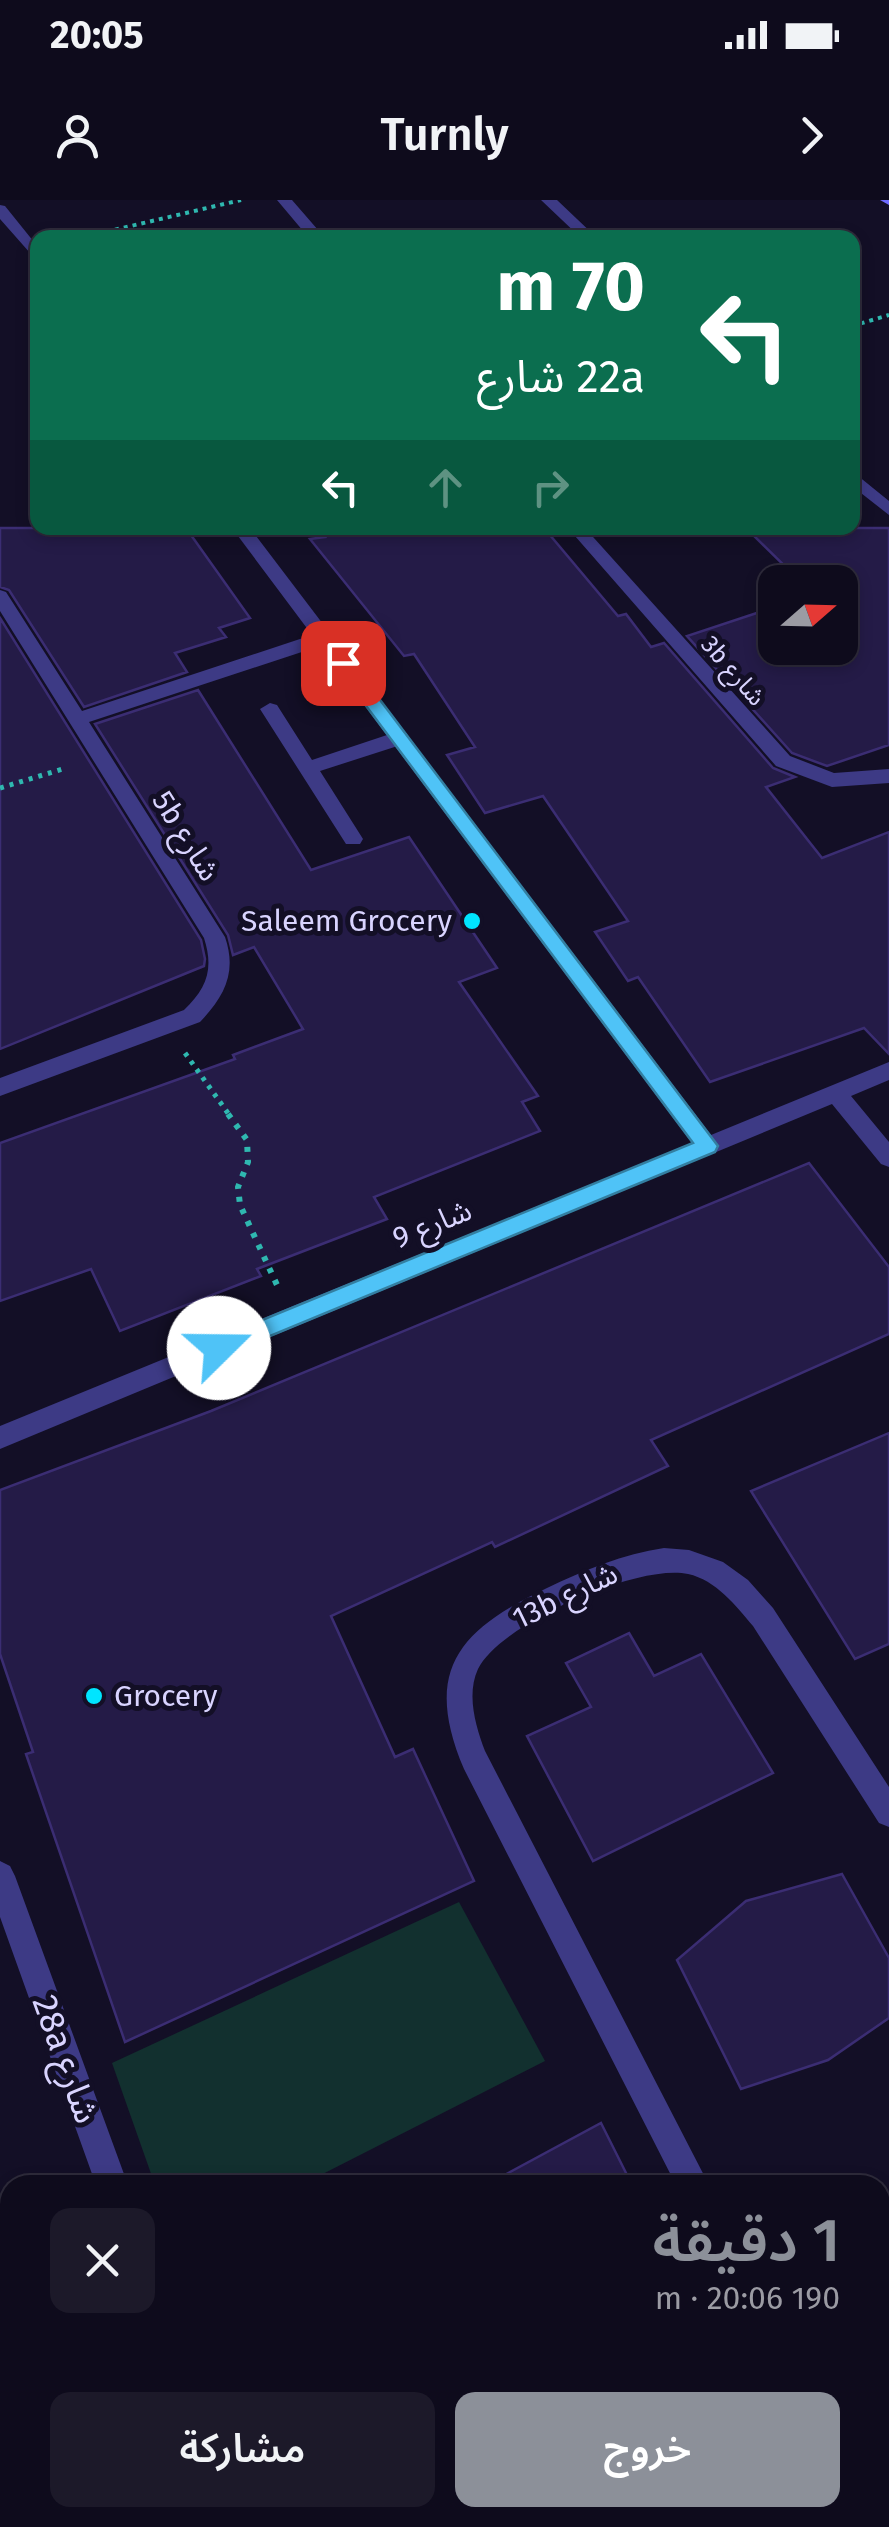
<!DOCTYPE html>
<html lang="ar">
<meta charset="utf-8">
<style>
body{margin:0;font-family:"Fira Sans","Noto Sans Arabic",sans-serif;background:#1c1929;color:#f1f3f6;direction:rtl;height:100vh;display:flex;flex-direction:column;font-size:38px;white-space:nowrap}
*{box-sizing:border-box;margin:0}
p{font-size:32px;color:#9b9ba3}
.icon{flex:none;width:55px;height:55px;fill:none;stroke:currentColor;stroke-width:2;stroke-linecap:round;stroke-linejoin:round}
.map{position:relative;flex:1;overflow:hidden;direction:ltr}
.panel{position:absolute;left:0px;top:1975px;width:890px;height:352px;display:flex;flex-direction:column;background:#0e0b1c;border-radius:30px 30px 0 0;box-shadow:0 5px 15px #0003,0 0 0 2px #2e2b3b;direction:rtl}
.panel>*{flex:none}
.top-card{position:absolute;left:30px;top:30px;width:830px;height:305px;border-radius:20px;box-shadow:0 5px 15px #0003,0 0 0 2px #2e2b3b;direction:rtl;background:#0b6e4f;color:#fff;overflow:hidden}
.needle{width:65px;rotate:70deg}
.fabs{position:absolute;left:758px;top:365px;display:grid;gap:20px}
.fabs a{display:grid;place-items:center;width:100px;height:100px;border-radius:20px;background:#0e0b1c;box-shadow:0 5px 15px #0003,0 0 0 2px #2e2b3b;font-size:50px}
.pin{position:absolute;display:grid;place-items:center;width:85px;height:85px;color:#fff;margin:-42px;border-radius:20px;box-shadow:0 5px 15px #0006}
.me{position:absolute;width:110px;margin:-55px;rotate:68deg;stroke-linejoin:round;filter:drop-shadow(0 0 8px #0008)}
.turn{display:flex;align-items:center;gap:35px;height:210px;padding:0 50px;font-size:45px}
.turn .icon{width:130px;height:130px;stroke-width:2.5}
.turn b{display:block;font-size:70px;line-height:85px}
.lanes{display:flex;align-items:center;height:95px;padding:0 50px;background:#0003;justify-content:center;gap:50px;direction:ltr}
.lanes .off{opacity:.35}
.round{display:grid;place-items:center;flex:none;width:105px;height:105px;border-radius:20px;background:#1c1929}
.head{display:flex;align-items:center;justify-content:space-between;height:170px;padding:0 50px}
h1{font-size:60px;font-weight:600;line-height:75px;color:#8c9099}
.action{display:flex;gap:20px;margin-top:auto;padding:20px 50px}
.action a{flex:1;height:115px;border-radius:20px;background:#8c9099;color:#fff;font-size:40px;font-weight:600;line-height:115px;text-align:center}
.action a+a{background:#1c1929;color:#f1f3f6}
.status{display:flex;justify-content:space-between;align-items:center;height:70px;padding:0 50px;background:#0e0b1c;direction:ltr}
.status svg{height:28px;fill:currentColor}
header{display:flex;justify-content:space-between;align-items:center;height:130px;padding:0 50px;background:#0e0b1c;font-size:45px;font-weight:600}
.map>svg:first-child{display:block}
.green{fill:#12302f}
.building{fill:#241b47;stroke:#3b2d73;stroke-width:2.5}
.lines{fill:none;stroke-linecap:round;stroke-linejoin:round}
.path-far3{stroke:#2fb8b0;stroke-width:4;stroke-dasharray:4 5;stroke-linecap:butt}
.path-far2{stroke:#2fb8b0;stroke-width:5;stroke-dasharray:4 6;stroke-linecap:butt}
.path-far1{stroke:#2fb8b0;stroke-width:6;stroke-dasharray:5 8;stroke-linecap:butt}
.path{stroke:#2fb8b0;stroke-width:8;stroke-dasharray:6 10;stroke-linecap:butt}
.lane{fill:#3d3a85;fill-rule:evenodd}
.street{fill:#3d3a85;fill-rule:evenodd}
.secondary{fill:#6f6bff;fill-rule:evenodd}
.route{fill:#4fc3f7;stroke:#337fa1;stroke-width:2.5}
.poi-dot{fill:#00e5ff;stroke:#130f26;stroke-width:4}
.labels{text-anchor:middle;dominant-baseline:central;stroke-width:10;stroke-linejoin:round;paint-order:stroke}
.far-street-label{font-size:25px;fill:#d9d4ff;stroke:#130f26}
.street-label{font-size:30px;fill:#d9d4ff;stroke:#130f26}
.poi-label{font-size:30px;fill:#d9d4ff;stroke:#130f26;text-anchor:end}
.near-street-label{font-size:35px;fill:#d9d4ff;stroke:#130f26}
</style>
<div class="status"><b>20:05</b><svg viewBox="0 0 49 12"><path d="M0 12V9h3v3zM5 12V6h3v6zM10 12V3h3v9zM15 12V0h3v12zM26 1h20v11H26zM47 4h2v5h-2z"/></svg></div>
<header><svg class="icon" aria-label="forward" viewBox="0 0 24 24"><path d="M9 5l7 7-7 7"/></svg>Turnly<svg class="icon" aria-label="person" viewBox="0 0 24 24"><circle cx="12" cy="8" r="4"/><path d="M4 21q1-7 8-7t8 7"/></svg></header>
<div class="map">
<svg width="889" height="2327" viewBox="0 0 889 2327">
<rect width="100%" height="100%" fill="#130f26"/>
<path class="green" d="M459,1702L545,1861L301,1985H155L112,1863Z"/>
<path class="building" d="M0,328H186L250,418L219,428L226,437L175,453L187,472L84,507L9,390L0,387Z
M319,328H544L618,416L626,414L651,447L664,443L773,568L795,577L766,587L822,658L889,632V854L864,828L710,882L638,777L628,781L595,732L628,721L543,596L485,613L447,555L475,547L414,454L404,456L310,339L325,337Z
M746,328H889V545L827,566L792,553L687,436L775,407V448H840V382H801Z
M0,418L201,740L205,759L204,766L0,849Z
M198,490L311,670L409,637L497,768L459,782L538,896L522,902L540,931L374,997L387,1019L257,1069L261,1076L120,1131L91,1069L0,1101V943L235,859L233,855L303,829L254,747L233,755L228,735L95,524Z
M809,963L889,1067V1134L651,1240L668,1266L495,1347L492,1342L331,1416L395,1557L413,1549L474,1681L125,1842L26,1554L33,1552L0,1454V1290L211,1211Z
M889,1233V1444L855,1459L751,1291Z
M629,1433L654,1476L701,1454L773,1573L593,1661L527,1536L591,1507L566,1463Z
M842,1674L889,1758V1818L828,1860L741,1889L677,1760L746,1701Z
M601,1923L632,1985H486Z"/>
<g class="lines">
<path class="path-far3" d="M80,38L241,0
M852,126L889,115"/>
<path class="path-far2" d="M0,588L66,568
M185,853L230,916"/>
<path class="path-far1" d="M228,914L247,940L248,962L238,987L240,1005L277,1085"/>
<path class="path" d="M880,2246L889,2241"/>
<path class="lane" d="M314,28L488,33L495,38L309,36V30Z
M270,503L277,505L312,560L393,533H407V543L320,571L363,639L360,644H346L260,509Z"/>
<path class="street" d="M277,0H292L325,38H309Z
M541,0H557L597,38H581Z
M0,5L5,6L38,47V62L0,19Z
M852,271L889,301V315L852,286Z
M232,328H250L711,935L889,862V880L851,896L889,942V967L881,964L832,904L0,1249V1226L692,943L320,446L89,522L225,737C237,772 225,796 200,822L0,896V878L184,810C207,788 214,769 204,738L0,411V390L6,392L82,511L312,435Z
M568,328H585L790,556L834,573L889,569V583L832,587L776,566Z
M664,1348L689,1350L723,1362L748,1380L773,1408L889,1587V1627L879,1623L753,1426C736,1406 716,1380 688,1374C639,1363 501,1423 478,1469C466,1495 476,1527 485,1551L709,1985H676L464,1569C422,1470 459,1430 547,1388C585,1370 623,1354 664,1348Z
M0,1661L10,1666L15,1676L128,1985H96L0,1717Z
M880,2312L887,2327H850L846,2318H880Z
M215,2318H251L255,2327H219Z"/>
<path class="secondary" d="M880,0H889V5Z"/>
</g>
<path class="route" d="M343,458L349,459L718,946L715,952L219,1157L211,1154L208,1148L211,1141L693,943L337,467L334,463Z"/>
<g class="poi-dot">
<circle cx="472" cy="721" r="10"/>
<circle cx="94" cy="1496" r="10"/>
</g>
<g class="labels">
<g class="far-street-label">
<text transform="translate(733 471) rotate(49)">3b شارع</text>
</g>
<g class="street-label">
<text transform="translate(186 636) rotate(58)">5b شارع</text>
<text transform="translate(432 1024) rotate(-22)">شارع 9</text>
<text transform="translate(565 1396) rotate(-26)">13b شارع</text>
</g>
<g class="poi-label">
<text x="452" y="721">Saleem Grocery</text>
<text x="114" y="1496" text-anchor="start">Grocery</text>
</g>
<g class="near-street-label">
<text transform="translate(66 1859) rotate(70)">28a شارع</text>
</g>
</g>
</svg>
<div class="fabs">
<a><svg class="needle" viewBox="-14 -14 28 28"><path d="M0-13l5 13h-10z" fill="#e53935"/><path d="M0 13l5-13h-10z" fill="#9b9ba3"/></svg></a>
</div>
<div class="pin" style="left:343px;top:463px;background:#d93025"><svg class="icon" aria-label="arrive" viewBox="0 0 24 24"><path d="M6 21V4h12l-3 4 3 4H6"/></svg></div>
<svg class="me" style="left:219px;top:1148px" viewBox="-20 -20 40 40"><circle r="19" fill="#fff"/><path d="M0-13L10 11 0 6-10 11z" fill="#4fc3f7"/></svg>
<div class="top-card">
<div class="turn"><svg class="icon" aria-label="left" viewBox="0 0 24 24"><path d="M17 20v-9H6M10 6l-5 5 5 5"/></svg><div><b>70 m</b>22a شارع</div></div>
<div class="lanes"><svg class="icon" aria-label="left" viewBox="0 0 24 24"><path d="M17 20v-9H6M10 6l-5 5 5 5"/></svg><svg class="icon off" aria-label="ahead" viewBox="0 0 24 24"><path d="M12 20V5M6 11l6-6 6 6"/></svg><svg class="icon off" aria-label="right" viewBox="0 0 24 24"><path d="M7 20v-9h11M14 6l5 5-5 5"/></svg></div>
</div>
<section class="panel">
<div class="head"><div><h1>1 دقيقة</h1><p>190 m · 20:06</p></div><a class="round"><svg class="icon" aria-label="close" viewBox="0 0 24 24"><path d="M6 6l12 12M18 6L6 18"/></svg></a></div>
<div class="action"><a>خروج</a><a>مشاركة</a></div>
</section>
</div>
